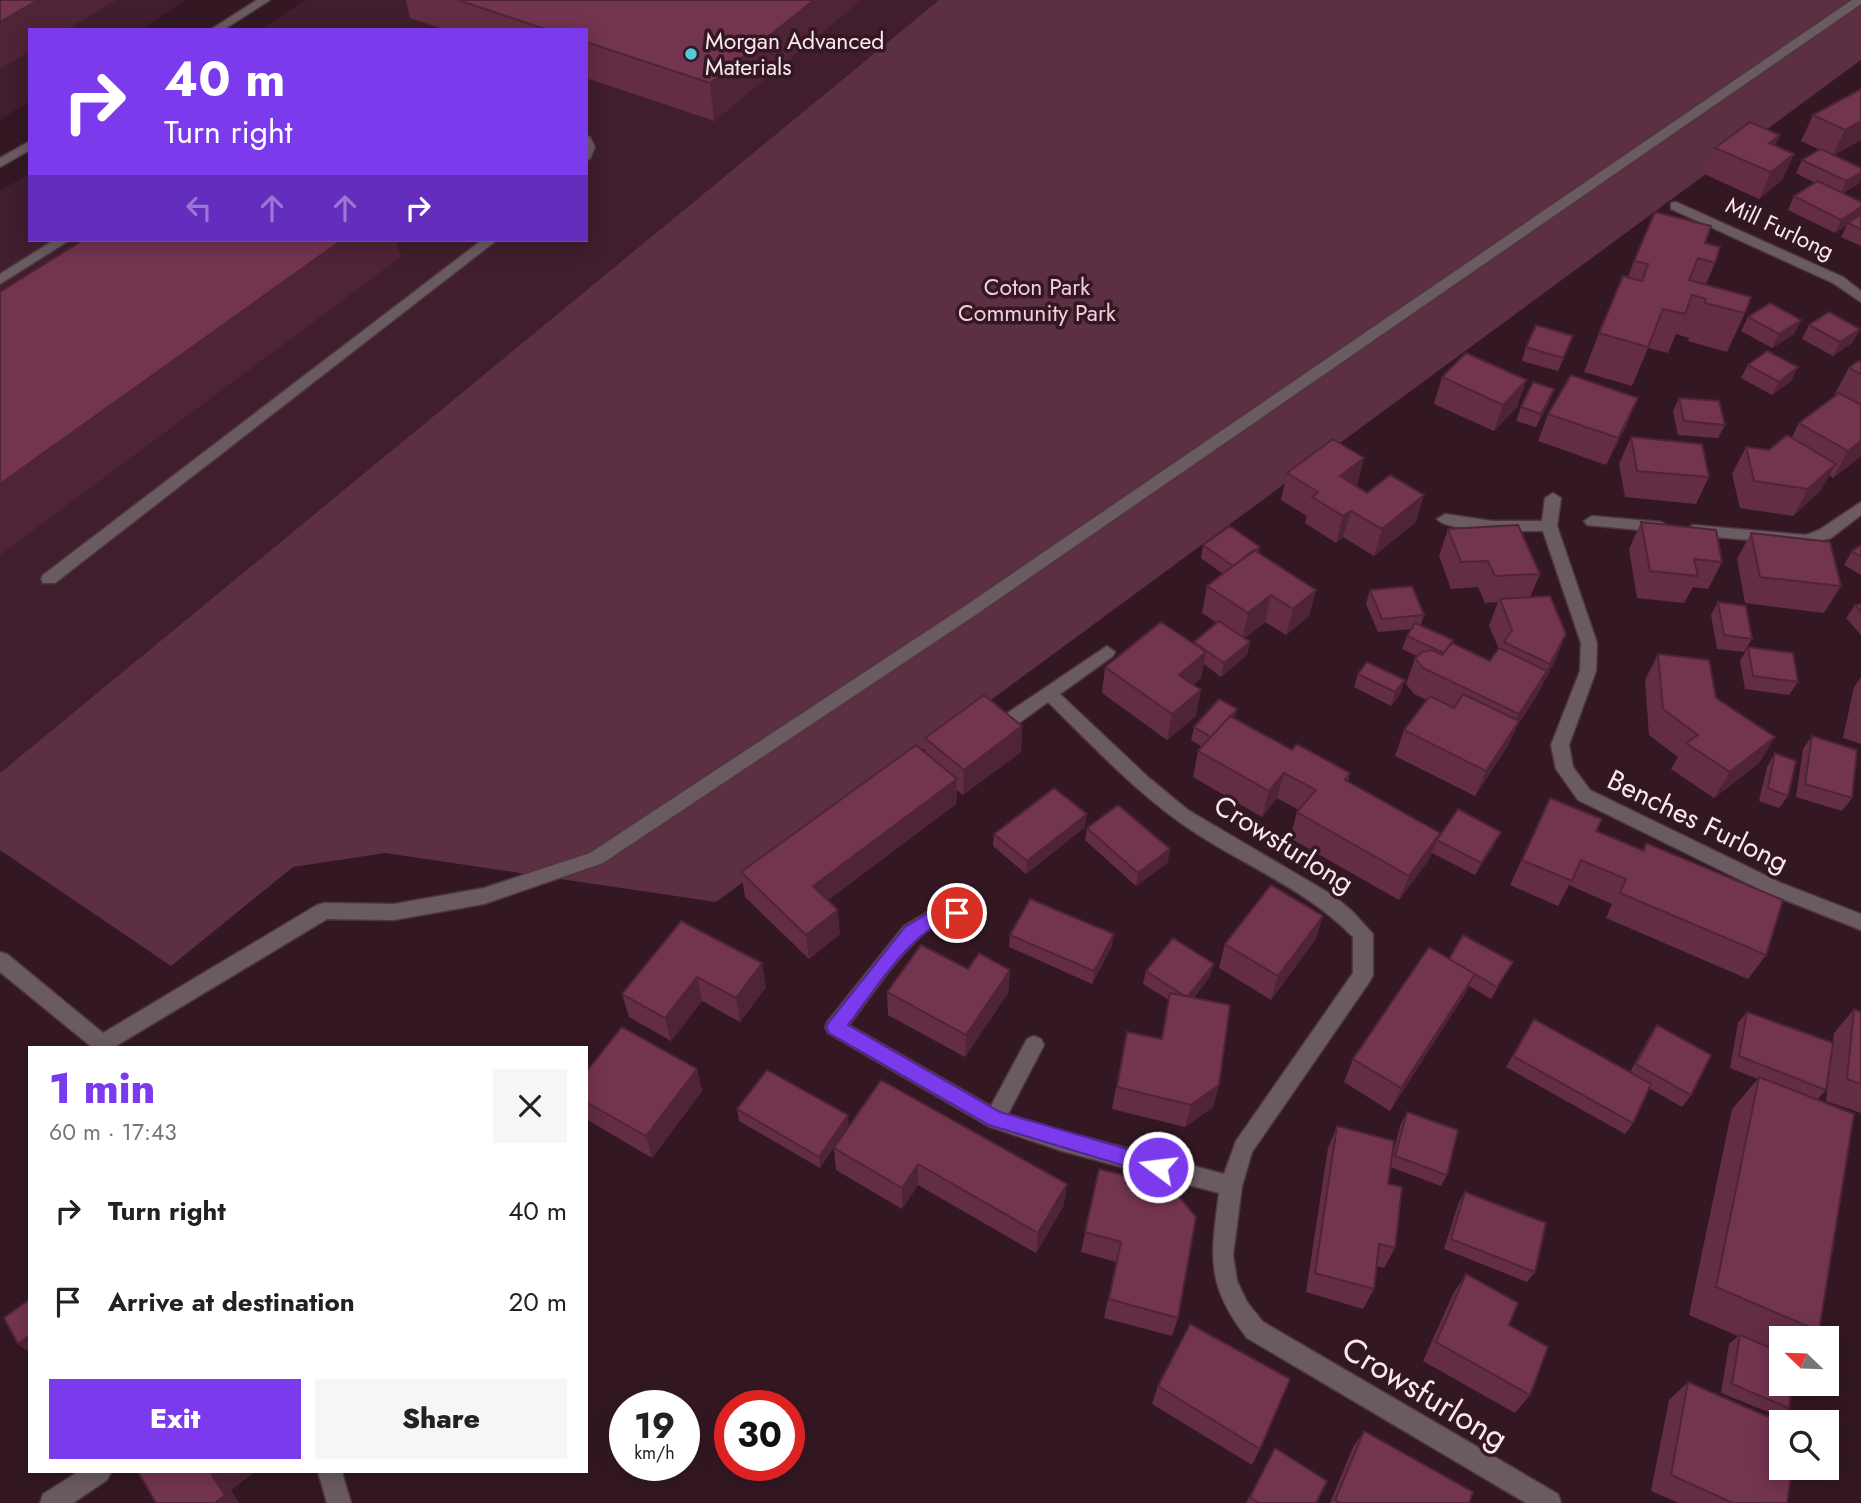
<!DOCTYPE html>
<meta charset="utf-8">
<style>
body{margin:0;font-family:Jost,sans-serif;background:#f6f6f6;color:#222;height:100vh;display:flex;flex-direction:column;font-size:26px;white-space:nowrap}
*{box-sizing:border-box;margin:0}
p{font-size:23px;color:#767676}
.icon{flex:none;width:38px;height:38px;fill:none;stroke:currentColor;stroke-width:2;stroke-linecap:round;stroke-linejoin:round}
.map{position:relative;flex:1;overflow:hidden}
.drawer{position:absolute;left:28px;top:1046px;width:560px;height:427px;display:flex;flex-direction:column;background:#fff;border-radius:0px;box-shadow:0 4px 18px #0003}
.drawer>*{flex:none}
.banner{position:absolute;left:28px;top:28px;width:560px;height:214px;border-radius:0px;box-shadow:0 4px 18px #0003;background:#7c3aed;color:#fff;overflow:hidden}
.needle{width:46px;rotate:293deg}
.fabs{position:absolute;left:1769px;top:1326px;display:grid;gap:14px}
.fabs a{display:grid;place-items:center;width:70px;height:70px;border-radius:0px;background:#fff;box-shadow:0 4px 18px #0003;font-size:35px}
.speed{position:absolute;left:609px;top:1390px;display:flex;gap:14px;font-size:35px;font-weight:700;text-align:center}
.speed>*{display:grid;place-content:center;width:91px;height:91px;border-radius:50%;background:#fff;box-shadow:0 4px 18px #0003;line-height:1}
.speed small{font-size:18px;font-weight:400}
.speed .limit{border:10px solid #d22;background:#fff;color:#111}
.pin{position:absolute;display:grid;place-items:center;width:60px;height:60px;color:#fff;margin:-30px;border:4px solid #fff;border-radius:50%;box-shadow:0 2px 7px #0007}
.me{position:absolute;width:77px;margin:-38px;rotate:285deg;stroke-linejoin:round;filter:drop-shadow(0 0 5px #0008)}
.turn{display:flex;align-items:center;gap:24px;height:147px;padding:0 21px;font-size:32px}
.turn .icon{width:91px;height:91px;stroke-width:2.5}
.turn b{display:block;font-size:49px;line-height:60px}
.lanes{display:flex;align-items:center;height:66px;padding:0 21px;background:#0003;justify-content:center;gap:35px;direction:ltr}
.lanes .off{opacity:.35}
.round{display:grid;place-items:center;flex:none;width:74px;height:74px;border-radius:0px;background:#f6f6f6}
.overview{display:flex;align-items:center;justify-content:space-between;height:119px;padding:0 21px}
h1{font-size:42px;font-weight:800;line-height:52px;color:#7c3aed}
.cta{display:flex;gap:14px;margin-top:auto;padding:14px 21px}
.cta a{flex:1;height:80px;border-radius:0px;background:#7c3aed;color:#fff;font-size:28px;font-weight:800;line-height:80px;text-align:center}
.cta a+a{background:#f6f6f6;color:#222}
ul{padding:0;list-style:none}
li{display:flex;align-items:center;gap:21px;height:91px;padding:0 21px}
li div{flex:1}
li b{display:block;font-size:26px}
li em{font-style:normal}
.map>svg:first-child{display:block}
.built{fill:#401e2d}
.green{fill:#5c2f42}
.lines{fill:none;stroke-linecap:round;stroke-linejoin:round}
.minor-casing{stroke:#4f353f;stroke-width:3}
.minor{fill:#6a5b61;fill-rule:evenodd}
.wall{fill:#632d44}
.shaded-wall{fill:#502437}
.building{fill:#73344f;stroke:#502437;stroke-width:2}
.route{fill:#7c3aed;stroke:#51269a;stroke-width:2}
.poi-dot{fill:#52cbd8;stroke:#331823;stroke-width:2.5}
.labels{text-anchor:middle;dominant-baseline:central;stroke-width:7;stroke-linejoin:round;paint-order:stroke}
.far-poi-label{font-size:23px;fill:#fbe8ee;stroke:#331823;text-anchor:start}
.far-street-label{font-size:23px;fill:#fbe8ee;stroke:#331823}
.far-park-label{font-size:23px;fill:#f5ccdb;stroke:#331823}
.street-label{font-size:28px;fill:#fbe8ee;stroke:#331823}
.near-street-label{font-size:33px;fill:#fbe8ee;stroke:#331823}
</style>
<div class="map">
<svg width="1861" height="1503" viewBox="0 0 1861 1503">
<rect width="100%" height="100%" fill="#331823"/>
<path class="built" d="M0,0H186L140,30H30V101L0,120Z
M305,0H939L0,773V191L30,173V240H586V30H260Z"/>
<path class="green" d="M939,0H1861V60L716,902L385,853L293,867L171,966L0,850V773Z"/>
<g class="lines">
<g class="minor-casing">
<path id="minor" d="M257,0H270L223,30H210Z
M1852,0H1861V4L974,616L603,863L484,904L394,920L327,919L116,1046L117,1048H93L0,972V952L7,954L103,1033L317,905L324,903L394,904L484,888L590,853L962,608Z
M586,136L590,137L595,147L590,159L586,160Z
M30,141V150L0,167V158Z
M1676,202L1843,277L1861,291V302L1833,283L1671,209V203Z
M54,240H70L0,284V274Z
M482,240H497L55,583H43L41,579L43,575Z
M1553,493L1561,498L1557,526L1597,643L1596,671L1569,745L1573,767L1590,790L1781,883L1861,914V930L1767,893L1578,800L1556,769L1551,745L1580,671L1581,643L1543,531C1523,531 1449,533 1437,519L1445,514L1492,521H1542L1545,498Z
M1861,502V515L1831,538L1806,545L1693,535L1685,530L1693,525L1806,535L1819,530Z
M1592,516L1661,522L1669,527L1661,532L1587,525L1584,521Z
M1107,646L1115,652L1113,656L1060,694L1148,777L1188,810L1334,896L1352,911L1373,934V975L1370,981L1252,1152L1242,1186L1233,1255L1237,1281L1247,1302L1263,1322L1558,1494L1561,1503H1526L1247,1338C1205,1284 1211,1256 1219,1193L1062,1151L988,1126L828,1033L825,1027L828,1021L904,926L941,904L980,908L982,914L980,920C968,924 954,917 943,921C912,933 870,998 849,1025L991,1106L1027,1039L1034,1036L1041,1039L1044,1045L1008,1114L1062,1131L1224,1174L1236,1141L1353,973V937C1308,891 1250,868 1197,834C1141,798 1095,748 1048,702L1012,728H1000L997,723L1000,718Z
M78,1472H111L107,1480L73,1503H40L43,1494Z
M318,1472H342L351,1503H327Z"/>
</g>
<use href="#minor" class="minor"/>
</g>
<path class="wall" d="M406,0H861L714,121L586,78V30H446L410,18Z
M1861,89V140L1834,155L1861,168V179L1858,184L1843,193L1860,215L1861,214V246L1841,237L1847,225L1835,233L1788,210L1794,196L1815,183L1796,173L1802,160L1820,150L1801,141L1813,115Z
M1780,135L1775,146L1794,154L1782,180L1759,199L1704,174L1715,148Z
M1705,243L1715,263L1706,284L1745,313L1727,352L1688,341L1689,338L1676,334L1668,353L1648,348L1632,386L1584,372L1599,333L1628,277L1634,261Z
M1748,317L1801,320L1794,334L1772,348L1741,331Z
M1809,325L1860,329L1852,343L1833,356L1802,339Z
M1526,347L1568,349L1558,371L1522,361Z
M1861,362V456L1833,478L1829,475L1821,490L1793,516L1740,508L1732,474L1746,447L1769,450L1792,437L1799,423L1836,396L1834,395L1849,368Z
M1748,365L1791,381L1772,395L1741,378Z
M1442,377L1517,407L1494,431L1434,404Z
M1679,398L1725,425L1718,438L1678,435L1673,411Z
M1549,403L1536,427L1516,421L1521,407Z
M1548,414L1627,424L1606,465L1538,441Z
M1631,437L1709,477L1696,504L1625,497L1619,464Z
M1364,458L1357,485L1355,486L1416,522L1374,556L1343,537L1336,543L1305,523L1307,516L1281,500L1287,473Z
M1641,522L1722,562L1708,589L1693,587L1684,603L1637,598L1629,549Z
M1448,529L1540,574L1530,597L1555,661L1536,697L1517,726L1507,747L1475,796L1395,756L1404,730L1427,700L1414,694L1406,684L1415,658L1417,656L1402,649L1407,636L1411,629L1378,632L1366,604L1370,590L1424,615L1421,625L1451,644L1490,661L1499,649L1489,626L1498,602L1485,603L1478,587L1451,589L1439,556Z
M1751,533L1841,586L1824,613L1745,603L1737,559Z
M1203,545L1260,547L1258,553L1316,590L1309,616L1286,635L1265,622L1245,638L1250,642L1247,655L1221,677L1204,664L1201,678L1193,685L1196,716L1167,740L1102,693L1105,667L1193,644L1217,623L1202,613L1207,586L1223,574L1201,558Z
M1861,545V575L1844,565L1852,551Z
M1718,602L1752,639L1744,652L1717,649L1711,615Z
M1861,604V635L1846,618L1855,605Z
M1748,647L1798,682L1789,695L1745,689L1740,661Z
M1658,654L1716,698L1775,737L1759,763L1714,798L1671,769L1678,757L1649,735L1645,680Z
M1358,674L1400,694L1391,706L1354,687Z
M1861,677V744L1843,738L1854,687Z
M1235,719L1292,750L1350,773L1348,781L1440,833L1430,858L1399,900L1290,838L1297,812L1299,810L1277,798L1262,817L1193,777L1198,751L1202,747L1191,740L1194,727Z
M1022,726L1021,752L963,795L957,790L956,804L828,900L840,934L809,959L745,897L741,872L925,752V738Z
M1812,736L1852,798L1842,811L1796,797L1803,749Z
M1775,753L1788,796L1779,808L1759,801L1767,767Z
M1550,798L1596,831L1642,850L1646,843L1766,955L1748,979L1606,918L1612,904L1569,885L1558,906L1510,885Z
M1085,827L1026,874L993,846L994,834Z
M1087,828L1168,862L1136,886L1085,840Z
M1437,840L1495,844L1475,875L1432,853Z
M1323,916L1315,940L1271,1000L1219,968L1225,944Z
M681,921L766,987L740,1022L702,1001L671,1041L629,1017L622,994Z
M1010,935L1112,946L1092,984L1009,947Z
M1449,959L1513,962L1491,999L1469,986L1463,997L1390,1111L1344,1082L1353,1059Z
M968,969L1010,970L1008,993L965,1057L888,1015L887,992Z
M1146,971L1210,976L1194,998L1219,1085L1213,1107L1185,1127L1112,1109L1127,1032L1161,1039L1169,1000L1143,984Z
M1854,1009L1861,1012V1113L1826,1101L1834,1033Z
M1747,1012L1826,1090L1817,1100L1819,1331L1810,1339H1782V1384L1789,1408L1778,1416L1721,1393L1729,1344L1738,1336L1689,1315L1732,1109L1758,1079L1730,1068L1738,1023Z
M1534,1019L1630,1072L1649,1037L1657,1025L1691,1095L1682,1107L1649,1088L1633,1123L1625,1134L1506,1067Z
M697,1069L702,1091L652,1158L586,1119V1072Z
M881,1080L1064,1205L1036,1253L918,1185L902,1209L836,1170L834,1148Z
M737,1109L848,1115L820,1168L739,1121Z
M1407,1112L1447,1175L1441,1186L1390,1167L1388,1184L1395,1248L1384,1268L1377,1266L1374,1289L1363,1309L1306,1292L1328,1148L1337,1126L1391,1161L1401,1123Z
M1099,1169L1178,1318L1172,1336L1104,1318L1116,1262L1081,1252Z
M1465,1192L1535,1272L1527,1282L1444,1249L1459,1202Z
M1466,1274L1509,1325L1530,1395L1515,1413L1423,1361L1453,1294Z
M1688,1382L1787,1503H1679L1651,1491L1669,1400Z
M1158,1386L1260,1449L1252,1465L1152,1404Z
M1364,1431L1469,1503H1330L1353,1447Z
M1275,1448L1316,1503H1246Z"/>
<path class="shaded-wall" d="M38,0H116L66,30H30V51L0,69V22Z
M814,0H861L714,121L710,83Z
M1861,121V140L1832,156L1845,130Z
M1780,135L1768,161L1769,143Z
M1794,154L1782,180L1759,199L1771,172Z
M1861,173V179L1858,184L1840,195L1846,181Z
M1861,207V213L1859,217L1848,223L1847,225L1835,233L1841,220Z
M342,240H396L401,257L0,555V484Z
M1801,320L1794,334L1772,348L1779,334Z
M1860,329L1852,343L1833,356L1840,342Z
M1798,367L1791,381L1772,395L1779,382Z
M1527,380L1517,407L1494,431L1503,405Z
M1554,389L1549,403L1536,427L1541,414Z
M1638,398L1627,424L1606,465L1618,438Z
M1861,441V456L1833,478L1848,451Z
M1364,458L1357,485L1333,503L1340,476Z
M1836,464L1821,490L1793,516L1808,489Z
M1424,495L1416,522L1374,556L1382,529Z
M1351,511L1343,537L1336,543L1343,516Z
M1316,590L1309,616L1286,635L1293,609Z
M1271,595L1265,622L1242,640L1248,613Z
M1566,634L1555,661L1536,697L1517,726L1507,747L1475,796L1486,771L1510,735L1519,714L1546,672Z
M1250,642L1247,655L1221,677L1224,663Z
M1206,652L1201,678L1174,701L1179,675Z
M1405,680L1400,694L1391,706L1395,692Z
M1201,690L1196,716L1167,740L1172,714Z
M1237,709L1234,723L1212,738Z
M1022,726L1021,752L963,795L964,770Z
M1775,737L1759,763L1714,798L1730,772Z
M1284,773L1277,798L1262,817L1269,791Z
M957,779L956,804L815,910L813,886Z
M1087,814L1085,827L1026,874L1027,861Z
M1501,832L1495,844L1475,875L1481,863Z
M1440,833L1430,858L1399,900L1409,876Z
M1170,849L1168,862L1136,886L1138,873Z
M838,910L840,934L809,959L806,935Z
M1323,916L1315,940L1271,1000L1278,976Z
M1114,934L1112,946L1092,984L1094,971Z
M762,963L766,987L740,1022L736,998Z
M1214,964L1210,976L1184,1010L1187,998Z
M1010,970L1008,993L965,1057L966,1035Z
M1475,974L1463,997L1390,1111L1401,1088Z
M697,977L702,1001L671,1041L665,1018Z
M697,1069L702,1091L652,1158L646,1136Z
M1219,1085L1213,1107L1185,1127L1191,1105Z
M848,1115L849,1126L820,1168L819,1157Z
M918,1164V1185L902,1209V1188Z
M1067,1184L1064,1205L1036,1253L1038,1233Z
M30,1335V1353L18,1344Z
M216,1472H255L231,1490L239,1503H215L212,1475Z"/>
<path class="building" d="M0,0H38L0,22Z
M458,0H814L710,83L586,42V30H548Z
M1861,89V121L1845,130L1813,115Z
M1750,122L1780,135L1769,143L1794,154L1771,172L1715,148Z
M1821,149L1861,168V173L1846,181L1802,160Z
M1818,181L1861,202V207L1841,220L1794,196Z
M1655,212L1711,226L1705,243L1720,247L1715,263L1698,258L1689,280L1751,297L1745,313L1705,303L1706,299L1692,295L1685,314L1663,309L1648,347L1599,333L1623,276L1642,281L1648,264L1634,261Z
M1861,214V229L1848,223Z
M83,240H342L0,484V292Z
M1770,303L1801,320L1779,334L1748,317Z
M1829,312L1860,329L1840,342L1809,325Z
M1536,325L1573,336L1563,358L1526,347Z
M1767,351L1798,367L1779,382L1748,365Z
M1466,353L1527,380L1503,405L1442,377Z
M1858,361L1861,362V374L1849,368Z
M1571,375L1638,398L1618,438L1548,414Z
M1533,382L1554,389L1541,414L1521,407Z
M1839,393L1861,405V441L1848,451L1799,423Z
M1679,398L1719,401L1725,425L1684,421Z
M1787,435L1836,464L1808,489L1754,481L1746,447L1769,450Z
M1631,437L1702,444L1709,477L1637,471Z
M1333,439L1364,458L1340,476L1367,493L1390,475L1424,495L1382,529L1351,511L1343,516L1312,497L1318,492L1287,473Z
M1641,522L1716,530L1722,562L1694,559L1698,576L1650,571Z
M1518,525L1540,574L1495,576L1488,561L1461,562L1448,529Z
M1230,526L1260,547L1233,566L1203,545Z
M1751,533L1830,542L1841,586L1760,577Z
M1861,545V557L1852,551Z
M1254,550L1316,590L1293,609L1271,595L1248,613L1207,586Z
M1412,586L1424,615L1382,619L1370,590Z
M1550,596L1566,634L1550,664L1504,642L1512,630L1500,599Z
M1718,602L1746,606L1752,639L1724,635Z
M1861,604V612L1855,605Z
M1219,621L1250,642L1224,663L1194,642Z
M1161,622L1206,652L1179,675L1201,690L1172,714L1105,667Z
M1415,623L1453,640L1444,653L1407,636Z
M1452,643L1490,661L1499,648L1547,671L1519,714L1423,668L1415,658L1422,652L1432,650L1442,655Z
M1748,647L1793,653L1798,682L1753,676Z
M1658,654L1709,660L1716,698L1775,737L1730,772L1686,743L1698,735L1663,709Z
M1367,662L1405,680L1395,692L1358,674Z
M1463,694L1519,721L1486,771L1404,730L1430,696L1454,708Z
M984,695L1022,726L964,770L925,738Z
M1219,699L1237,709L1231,716H1230L1211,737L1194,727Z
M1230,716L1292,750L1297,744L1350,773L1345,780L1440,833L1409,876L1297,812L1316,790L1284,773L1269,791L1198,751Z
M1812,736L1857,750L1852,798L1805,784Z
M916,745L957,779L813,886L838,910L806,935L741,872Z
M1775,753L1796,761L1788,796L1768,788Z
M1054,788L1087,814L1027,861L994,834Z
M1550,798L1602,819L1596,831L1644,851L1646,843L1783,900L1766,955L1620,893L1626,879L1581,860L1572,881L1522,860Z
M1118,805L1170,849L1138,873L1087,828Z
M1458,809L1501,832L1481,863L1437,840Z
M1271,885L1323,916L1278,976L1225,944Z
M1030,899L1114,934L1094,971L1010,935Z
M681,921L762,963L736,998L697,977L665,1018L622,994Z
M1463,935L1513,962L1497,987L1449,959Z
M1173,938L1214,964L1188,996L1183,995L1146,971Z
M921,945L968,969L979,953L1010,970L966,1035L887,992Z
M1429,947L1475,974L1401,1088L1353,1059Z
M1170,993L1230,1005L1219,1085L1191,1105L1117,1087L1127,1032L1162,1039Z
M1854,1009L1861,1012V1084L1847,1079Z
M1747,1012L1833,1043L1826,1090L1739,1056Z
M1534,1019L1651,1084L1633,1123L1513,1056Z
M1657,1025L1711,1055L1691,1095L1636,1064Z
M622,1027L697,1069L646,1136L586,1102V1072Z
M767,1070L848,1115L819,1157L737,1109Z
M1759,1077L1854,1114L1819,1331L1716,1287Z
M881,1080L1067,1184L1038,1233L918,1164L902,1188L834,1148Z
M1407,1112L1458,1130L1447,1175L1395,1156Z
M1337,1126L1394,1141L1388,1184L1402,1187L1395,1248L1379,1244L1374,1289L1315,1273Z
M1099,1169L1171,1187L1196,1217L1178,1318L1109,1299L1121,1242L1085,1232Z
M1465,1192L1546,1223L1535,1272L1451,1239Z
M1466,1274L1518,1303L1509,1325L1548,1347L1530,1395L1436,1342Z
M30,1299V1335L18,1344L4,1318Z
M1190,1324L1290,1379L1260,1449L1158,1386Z
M1740,1335L1782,1353V1384H1792L1789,1408L1732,1384Z
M1688,1382L1782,1423V1468H1792L1787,1503H1733L1671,1475Z
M1364,1431L1473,1492L1469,1503H1340L1335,1500Z
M1275,1448L1327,1481L1316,1503H1259L1250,1497Z
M138,1472H216L212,1475L225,1495L215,1503H156Z"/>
<path class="route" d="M941,905L957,906L965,913L957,920C918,918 871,996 848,1025L1000,1112L1158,1158L1165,1161L1168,1167L1165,1173L1158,1176L989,1125L829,1033L826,1027L829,1022L905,927Z"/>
<circle class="poi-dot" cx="691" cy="54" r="7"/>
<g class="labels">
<g class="far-poi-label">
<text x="705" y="41">Morgan Advanced<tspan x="705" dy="26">Materials</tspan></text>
</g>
<g class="far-street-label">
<text transform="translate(1780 228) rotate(25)">Mill Furlong</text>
</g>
<g class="far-park-label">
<text x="1037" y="287">Coton Park<tspan x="1037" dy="26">Community Park</tspan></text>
</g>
<g class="street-label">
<text transform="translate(1698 821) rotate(26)">Benches Furlong</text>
<text transform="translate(1284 844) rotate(32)">Crowsfurlong</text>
</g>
<g class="near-street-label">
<text transform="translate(1425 1393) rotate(31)">Crowsfurlong</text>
</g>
</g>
</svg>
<div class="fabs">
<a><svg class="needle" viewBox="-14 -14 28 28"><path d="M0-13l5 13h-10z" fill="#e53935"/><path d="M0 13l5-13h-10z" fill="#767676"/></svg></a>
<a><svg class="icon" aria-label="search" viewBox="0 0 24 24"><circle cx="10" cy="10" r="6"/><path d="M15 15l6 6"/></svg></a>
</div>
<div class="speed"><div>19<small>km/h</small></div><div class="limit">30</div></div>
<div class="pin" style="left:957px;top:913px;background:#d93025"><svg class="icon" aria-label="arrive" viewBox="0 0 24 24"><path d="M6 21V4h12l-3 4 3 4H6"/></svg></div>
<svg class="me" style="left:1158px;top:1167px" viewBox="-20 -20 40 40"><circle r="17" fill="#7c3aed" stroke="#fff" stroke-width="3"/><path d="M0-11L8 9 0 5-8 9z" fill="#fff"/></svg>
<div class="banner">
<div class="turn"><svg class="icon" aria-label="right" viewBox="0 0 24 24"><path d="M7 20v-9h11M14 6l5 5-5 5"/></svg><div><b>40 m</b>Turn right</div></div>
<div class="lanes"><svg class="icon off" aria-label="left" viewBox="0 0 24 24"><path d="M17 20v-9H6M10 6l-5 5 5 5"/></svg><svg class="icon off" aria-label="ahead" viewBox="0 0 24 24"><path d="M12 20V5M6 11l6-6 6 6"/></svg><svg class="icon off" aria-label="ahead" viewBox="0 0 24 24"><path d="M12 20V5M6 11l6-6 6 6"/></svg><svg class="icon" aria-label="right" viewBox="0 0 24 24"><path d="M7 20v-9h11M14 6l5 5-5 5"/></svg></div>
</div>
<section class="drawer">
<div class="overview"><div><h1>1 min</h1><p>60 m · 17:43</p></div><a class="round"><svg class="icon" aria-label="close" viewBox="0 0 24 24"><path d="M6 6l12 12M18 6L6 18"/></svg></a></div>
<ul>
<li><svg class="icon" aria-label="right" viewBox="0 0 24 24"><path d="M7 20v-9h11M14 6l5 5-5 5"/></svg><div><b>Turn right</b></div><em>40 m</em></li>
<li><svg class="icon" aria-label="arrive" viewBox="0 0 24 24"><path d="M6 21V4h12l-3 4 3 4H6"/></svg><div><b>Arrive at destination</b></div><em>20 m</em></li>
</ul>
<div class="cta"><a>Exit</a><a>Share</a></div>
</section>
</div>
